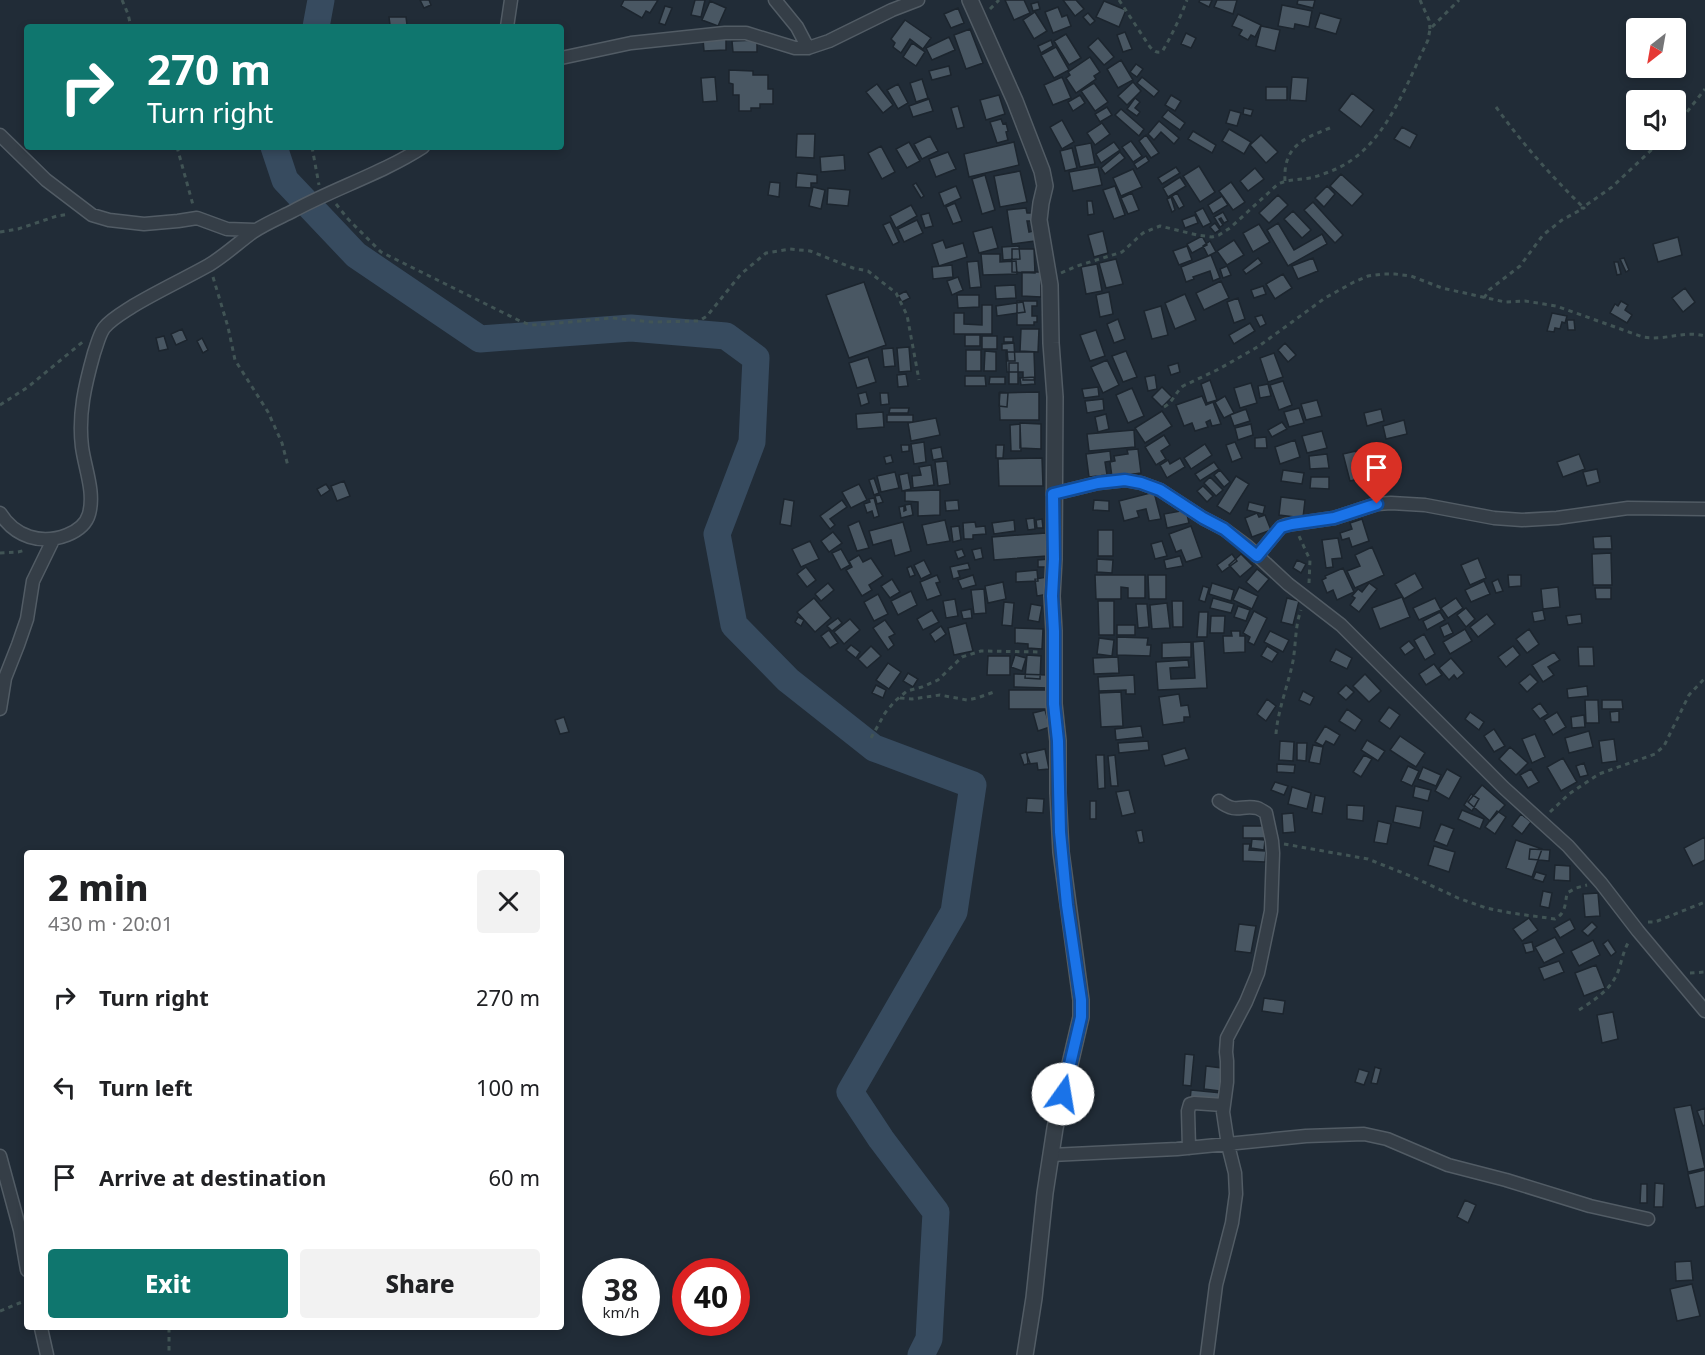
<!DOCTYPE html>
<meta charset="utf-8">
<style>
body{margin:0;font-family:"Noto Sans",sans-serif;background:#f2f2f2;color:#202124;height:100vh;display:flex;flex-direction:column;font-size:22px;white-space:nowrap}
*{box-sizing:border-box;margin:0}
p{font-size:20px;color:#757577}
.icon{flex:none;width:33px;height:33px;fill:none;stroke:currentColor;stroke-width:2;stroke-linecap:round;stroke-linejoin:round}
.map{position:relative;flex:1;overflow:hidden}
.side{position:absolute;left:24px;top:850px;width:540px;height:480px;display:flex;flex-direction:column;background:#fff;border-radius:6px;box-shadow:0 3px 9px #0003}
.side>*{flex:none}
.banner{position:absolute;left:24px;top:24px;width:540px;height:126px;border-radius:6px;box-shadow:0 3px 9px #0003;background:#0f766e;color:#fff;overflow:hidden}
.needle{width:39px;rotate:211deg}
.tools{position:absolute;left:1626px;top:18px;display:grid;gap:12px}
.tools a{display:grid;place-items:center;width:60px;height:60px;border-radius:6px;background:#fff;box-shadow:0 3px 9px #0003;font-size:30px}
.speed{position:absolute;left:582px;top:1258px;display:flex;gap:12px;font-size:30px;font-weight:700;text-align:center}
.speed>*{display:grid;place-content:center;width:78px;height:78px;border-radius:50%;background:#fff;box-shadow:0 3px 9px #0003;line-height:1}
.speed small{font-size:15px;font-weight:400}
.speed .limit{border:9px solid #d22;background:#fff;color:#111}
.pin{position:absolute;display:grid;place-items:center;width:51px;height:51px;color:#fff;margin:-62px -26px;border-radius:50% 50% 50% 0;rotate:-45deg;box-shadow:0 0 6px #0007}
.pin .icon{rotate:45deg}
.me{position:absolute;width:66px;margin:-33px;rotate:13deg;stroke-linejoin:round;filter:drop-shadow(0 0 4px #0008)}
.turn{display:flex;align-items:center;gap:21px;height:126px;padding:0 24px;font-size:27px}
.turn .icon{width:78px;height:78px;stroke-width:2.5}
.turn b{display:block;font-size:42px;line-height:51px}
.round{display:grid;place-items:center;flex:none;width:63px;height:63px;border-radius:6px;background:#f2f2f2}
.head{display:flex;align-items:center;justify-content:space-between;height:102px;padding:0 24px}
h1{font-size:36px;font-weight:800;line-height:45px}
.action{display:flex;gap:12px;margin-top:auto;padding:12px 24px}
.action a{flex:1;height:69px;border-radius:6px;background:#0f766e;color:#fff;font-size:24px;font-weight:800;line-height:69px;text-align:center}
.action a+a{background:#f2f2f2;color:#202124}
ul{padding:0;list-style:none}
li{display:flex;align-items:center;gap:18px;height:90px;padding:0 24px}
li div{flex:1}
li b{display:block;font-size:22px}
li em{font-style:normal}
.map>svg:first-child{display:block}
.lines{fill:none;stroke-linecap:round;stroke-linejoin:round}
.river{stroke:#374b5f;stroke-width:27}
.building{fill:#495763;stroke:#1c252e;stroke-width:1.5}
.minor-casing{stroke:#525c65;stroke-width:15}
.tertiary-casing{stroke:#525c65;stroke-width:18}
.path{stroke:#415455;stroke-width:3;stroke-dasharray:4.5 4.5;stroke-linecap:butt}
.minor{stroke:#353e47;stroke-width:12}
.tertiary{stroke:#353e47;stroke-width:15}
.route-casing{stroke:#114b97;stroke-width:15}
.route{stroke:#1a73e8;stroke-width:10}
</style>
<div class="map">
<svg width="1705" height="1355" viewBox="0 0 1705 1355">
<rect width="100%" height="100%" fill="#212c37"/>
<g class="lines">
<path class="river" d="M316,27L321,0
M274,147L285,180L356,255L480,339L631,328L726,336L756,358L752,442L717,534L734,625L788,680L874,748L973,785L954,912L850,1092L881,1139L936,1212L929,1339L921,1355"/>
</g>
<path class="building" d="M420,0H429L431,5L424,8Z
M624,0H658L650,13L646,11L642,18L621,6Z
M695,0H705L701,17L691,15Z
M1005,0H1024L1030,13L1014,20Z
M1063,0H1076L1084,9L1075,16Z
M1200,0H1212L1209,7L1199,2Z
M1217,0H1237L1233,14L1214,7Z
M1298,0H1315L1313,8L1297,4Z
M710,1L726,8L718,26L702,20Z
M1104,1L1126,10L1119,27L1096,17Z
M1038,2L1040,9L1033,11L1031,4Z
M1282,5L1312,11L1309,27L1295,24L1294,29L1278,26Z
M665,6L672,8L665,25L659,23Z
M1058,7L1062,17L1067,15L1071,26L1053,33L1045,12Z
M958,8L964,23L951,28L944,14Z
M1035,12L1047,31L1034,39L1023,20Z
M1088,13L1095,21L1090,25L1083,17Z
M1320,13L1341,19L1336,34L1315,28Z
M1238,14L1261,25L1255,37L1251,35L1248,40L1239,35L1242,30L1232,26Z
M389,17H406L407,25H390Z
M905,20L931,38L923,49L910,39L901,53L893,47L895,43L891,39Z
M1261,26L1280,30L1275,51L1256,46Z
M970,29L983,63L966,69L954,35Z
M1125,32L1132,49L1123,52L1117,35Z
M1186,33L1196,38L1191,48L1181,44Z
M1066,34L1081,58L1069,65L1054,41Z
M949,37L955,50L932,60L926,48Z
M726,38V50L704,51L703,39Z
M1098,38L1114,57L1104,65L1088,47Z
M757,40V52H733L732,41Z
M1051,40L1053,46L1041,53L1038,46Z
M912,43L925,52L916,66L903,57Z
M1056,47L1069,70L1054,78L1041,55Z
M1090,57L1100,72L1094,76L1096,79L1076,93L1066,78L1070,75L1068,72Z
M1121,60L1133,80L1118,88L1107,69Z
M1136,64L1143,69L1137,77L1130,72Z
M949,66L951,75L932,80L929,71Z
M729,70L753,71V75H768V89H773V104H760V108H751V111H739V95H733V84L729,83Z
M715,77L717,101L703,102L701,78Z
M1062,77L1071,98L1053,105L1044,85Z
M1142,77L1159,91L1154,97L1137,83Z
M1292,77L1308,78L1306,101L1290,100Z
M922,79L928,98L916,102L910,83Z
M1133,82L1141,91L1127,105L1118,96Z
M1094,83L1108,102L1095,111L1081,91Z
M877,84L893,105L883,113L866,92Z
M898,84L908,103L898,109L887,90Z
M1266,87H1287V100H1266Z
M1352,93L1374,110L1361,127L1339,110Z
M999,95L1005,114L986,120L980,100Z
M1080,95L1085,103L1073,111L1068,102Z
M1171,95L1181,101L1175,111L1165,105Z
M1135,98L1140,102L1135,108L1140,112L1137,116L1127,109Z
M929,99L933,111L913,117L909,106Z
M958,106L964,127L957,129L951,108Z
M1107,107L1112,115L1100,122L1095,114Z
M1244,108L1253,110L1251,116L1243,114Z
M1121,109L1144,129L1139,136L1115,115Z
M1168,110L1185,123L1180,130L1162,117Z
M1230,110L1241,113L1237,126L1226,123Z
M1001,119L1003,124L1006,123L1008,131L1006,132L1008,140L997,143L990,122Z
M1062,120L1074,142L1062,149L1050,127Z
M1159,121L1179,138L1174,144L1161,132L1154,140L1148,134Z
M1102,123L1110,134L1095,145L1087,133Z
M1402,127L1417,135L1410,148L1394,139Z
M1229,129L1251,142L1244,154L1222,141Z
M1193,131L1216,145L1212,153L1188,139Z
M797,134H815L814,158L796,157Z
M1146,135L1159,153L1151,158L1139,141Z
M1261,135L1278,152L1266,163L1250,145Z
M930,136L938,151L922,159L914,144Z
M1131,141L1142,156L1133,162L1122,147Z
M909,142L920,161L907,168L896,149Z
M1014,142L1019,165L969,177L964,154Z
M1114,142L1120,150L1101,163L1096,154Z
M1091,143L1095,164L1080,167L1075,146Z
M881,146L895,172L882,179L868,153Z
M1072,148L1077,168L1065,171L1060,151Z
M948,152L956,169L936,177L929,159Z
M1120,152L1125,158L1105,174L1101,168Z
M844,155L845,170L821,172L820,157Z
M1146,156L1149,161L1137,169L1134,164Z
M1199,166L1215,192L1200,202L1183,176Z
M1098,167L1102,185L1073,191L1069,172Z
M1176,167L1180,173L1162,184L1158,178Z
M1255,168L1264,179L1248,191L1240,181Z
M1133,169L1142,187L1121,196L1113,178Z
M1020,171L1027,202L1000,207L994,176Z
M797,173L817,175V183H811V188L796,187Z
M1341,174L1363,194L1352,206L1330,186Z
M985,175L995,210L982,214L972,179Z
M1180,177L1186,186L1168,197L1163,188Z
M770,182L780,183L779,197L768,195Z
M1231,182L1245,202L1233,210L1219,191Z
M916,183L924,196L921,198L913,185Z
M956,186L961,198L944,206L939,193Z
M1115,186L1125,215L1114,219L1103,190Z
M1327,186L1335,194L1324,207L1315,198Z
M813,187L825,190L821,209L809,206Z
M828,188L850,190L848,206L827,204Z
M1132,193L1139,210L1128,214L1121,198Z
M1177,193L1184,206L1179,209L1172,196Z
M1278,195L1288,205L1269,223L1259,213Z
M1222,196L1228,205L1213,214L1208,205Z
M1171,197L1175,210L1172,212L1167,199Z
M1087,201H1092L1094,214L1088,215Z
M1313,202L1343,235L1335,243L1304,210Z
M955,203L962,221L953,224L946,207Z
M911,205L917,216L896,228L890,216Z
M1026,208L1027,213H1032L1033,221H1027L1029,232L1033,231L1035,241L1012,244L1007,210Z
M1203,208L1211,223L1203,227L1195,212Z
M1293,211L1311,230L1302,238L1284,219Z
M1223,212L1228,221L1224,223L1221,218L1219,219L1223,225L1220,227L1214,217Z
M929,213L933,226L925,228L921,215Z
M1195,215L1198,223L1185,228L1182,220Z
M917,220L923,233L904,242L898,229Z
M890,222L899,242L893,245L883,225Z
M1215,223L1220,230L1215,233L1210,227Z
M1278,223L1294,250L1322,234L1327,244L1288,266L1267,230Z
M1259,224L1270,242L1253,252L1243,233Z
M992,227L998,248L979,253L973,232Z
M1103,231L1108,253L1094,257L1088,235Z
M1202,236L1207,245L1192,253L1187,244Z
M1678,237L1682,255L1658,262L1653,244Z
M943,240L946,248L963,243L967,257L939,266L932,244Z
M1234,240L1244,255L1227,265L1217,251Z
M1210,241L1216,252L1208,256L1203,246Z
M1019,246L1020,259L1003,260L1002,247Z
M1187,246L1192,260L1179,265L1173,251Z
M1012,249H1034L1035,273L1012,272Z
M981,254H1000V262L1016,261L1017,274L983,275Z
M1211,255L1220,278L1213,281L1210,271L1193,277L1194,279L1186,282L1181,267Z
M1258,258L1262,263L1246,274L1243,270Z
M1313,258L1318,271L1298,279L1292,266Z
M1624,258L1629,270L1626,272L1620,259Z
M1116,259L1123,284L1106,288L1099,263Z
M978,261L981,287L970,288L967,262Z
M1614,262H1618L1621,274L1617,275Z
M1097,264L1102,291L1086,294L1081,267Z
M952,265L953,277L933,279L932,267Z
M1227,266L1231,275L1223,278L1220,269Z
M1022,272H1041V297L1022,296Z
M1283,274L1292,288L1275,299L1266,284Z
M958,277L963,290L952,295L947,281Z
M1221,281L1229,298L1204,310L1196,293Z
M864,282L886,345L849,358L826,295Z
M1015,285L1016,298L996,299L995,286Z
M1263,286L1266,294L1254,298L1251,290Z
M1685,288L1695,302L1683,312L1672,298Z
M906,291L910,298L902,302L898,295Z
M1109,292L1113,314L1100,317L1096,295Z
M1185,294L1196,320L1175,329L1165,303Z
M957,295H979V307L958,308Z
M1238,298L1245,319L1234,323L1227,302Z
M1017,301H1037V306H1032V316H1037V322H1034V325H1017Z
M1621,301L1628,305L1625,310L1632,315L1627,323L1610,313L1615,304L1618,306Z
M1023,302L1025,312L997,316L996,306Z
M982,305H992V334H954V313H964V324L982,325Z
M1161,306L1168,335L1152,339L1144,311Z
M1552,313L1567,316L1565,323L1562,322L1560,329L1555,328L1554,332L1547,331Z
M1262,315L1266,324L1260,327L1255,317Z
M1118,319L1125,339L1114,343L1107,324Z
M1567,320H1574L1575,330H1568Z
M1250,323L1255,331L1234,344L1229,335Z
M182,329L187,340L176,345L171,334Z
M1021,329H1039L1038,352L1020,351Z
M1096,330L1105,356L1090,361L1080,335Z
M965,335H980V346H965Z
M164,336L168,349L159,351L156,338Z
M982,336H997V349H982Z
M1004,337H1013V342H1004Z
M202,338L208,350L203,353L197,341Z
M1014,343L1015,361H1008L1007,350H1002V344Z
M1285,343L1296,355L1288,362L1278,350Z
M909,347L911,371L899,372L897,348Z
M893,348L895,366L884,367L882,349Z
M966,350H981V371H966Z
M985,351L996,352V371H984Z
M1126,351L1137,377L1123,382L1112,356Z
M1006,352H1034L1035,380H1023V372H1007Z
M1274,353L1283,377L1268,382L1260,358Z
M868,357L876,382L857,388L849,363Z
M1107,360L1119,385L1103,393L1091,367Z
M1009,363H1018V384H1009Z
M1178,363L1180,372L1171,375L1168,366Z
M906,374L908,386L898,387L897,375Z
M1155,375L1157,389L1148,391L1145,377Z
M965,376H985L986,386H965Z
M990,377H1005V384H989Z
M1034,377L1035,384L1021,385L1020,378Z
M1210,380L1217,400L1207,403L1201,384Z
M1283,381L1292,405L1279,410L1270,385Z
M1251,383L1257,403L1240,408L1234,388Z
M1268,384L1271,396L1260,398L1258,386Z
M1098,387L1099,396L1084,398L1082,389Z
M1162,387L1172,397L1162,407L1152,397Z
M1132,388L1144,416L1128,423L1116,395Z
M866,392L869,403L861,406L858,394Z
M1000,392L1008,393L1007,407L999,406Z
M1039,392V420H1000L999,393Z
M880,393H888L889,404L881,405Z
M1202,396L1206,405L1213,402L1221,424L1212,426L1210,420L1206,422L1208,427L1195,431L1192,423L1184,426L1176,405Z
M1225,396L1234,413L1224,418L1215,402Z
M1103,399L1104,410L1087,413L1085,401Z
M1317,400L1322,416L1306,420L1301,404Z
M890,408H909L908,413H889Z
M1299,408L1304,423L1289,427L1284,412Z
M1246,409L1250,421L1234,426L1230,415Z
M1381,409L1384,421L1367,426L1364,413Z
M1162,411L1172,426L1145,443L1135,428Z
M883,412L884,427L857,429L856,414Z
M1106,414L1109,429L1098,432L1095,417Z
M887,415H913V422H887Z
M936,418L940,435L911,441L908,423Z
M1404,420L1407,434L1386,439L1383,426Z
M1282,422L1287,429L1272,437L1268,430Z
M1020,423L1041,424V449L1020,448Z
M1020,424L1021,451H1011L1010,425Z
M1251,424L1253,435L1238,440L1235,428Z
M1134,430L1135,447L1089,451L1087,434Z
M1322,431L1327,448L1307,453L1302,436Z
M1164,435L1170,445L1161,451L1166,459L1156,465L1145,447Z
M1266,437L1267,448H1255V438Z
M1295,440L1300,457L1280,464L1275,447Z
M924,442L926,462L914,464L911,444Z
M1235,442L1242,458L1232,462L1226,445Z
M1205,444L1212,455L1191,469L1184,458Z
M901,445H909V451L902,452Z
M996,445H1004L1003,458H996Z
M941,447L943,458L933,460L931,449Z
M1138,449L1141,473L1112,477L1110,462L1115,461L1114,456L1128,454L1127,450Z
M1110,451L1111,461L1105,462L1107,475L1089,477L1086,454Z
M1356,451L1363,478L1350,481L1343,454Z
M1327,454L1329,468L1310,469L1309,456Z
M1579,454L1585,469L1563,477L1557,462Z
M891,455L893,462L886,464L884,457Z
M1042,458L1043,486H999L998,459Z
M1180,458L1185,467L1167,478L1160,465L1168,460L1170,464Z
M947,461L950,484L938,486L935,462Z
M1214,462L1219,469L1200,481L1195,474Z
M931,465L934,485L913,488L912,476L921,475L919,467Z
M1597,469L1600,482L1587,486L1583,472Z
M1220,470L1230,482L1224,487L1214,475Z
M1283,470L1304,473L1302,484L1281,481Z
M895,472L899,488L881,492L877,476Z
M908,473L911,489L902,491L899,475Z
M1236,476L1249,484L1230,514L1217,506Z
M1210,477L1223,490L1216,496L1204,483Z
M1311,477H1329V489L1310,488Z
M874,478L879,493L874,495L869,480Z
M344,481L350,496L337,501L331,486Z
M326,484L330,490L321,496L317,489Z
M859,484L867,500L851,508L842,492Z
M1203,486L1213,496L1207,502L1197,491Z
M940,490V515L918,516V502L905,501V491Z
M1154,492L1161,519L1149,521L1146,509L1137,511L1139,517L1124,521L1119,501Z
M880,495L883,502L877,504L875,496Z
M1281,497L1305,500L1303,518L1279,515Z
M874,498L879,516L874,518L872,511L867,513L864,504L870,502L869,499Z
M784,499L794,501L791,526L780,524Z
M842,500L847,507L830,519L835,525L830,529L820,516Z
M958,500L959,510L946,511L945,501Z
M1094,500L1109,501V511L1093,510Z
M1249,502L1265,506L1263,514L1247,510Z
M911,504L913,515L901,518L899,507L904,506V511L906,510L905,505Z
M1186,510L1189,523L1167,528L1164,514Z
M1257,513L1259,517L1265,515L1271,530L1252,537L1245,518Z
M1034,518L1035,529L1028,530L1026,519Z
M1042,519L1043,528H1037L1036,520Z
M1362,519L1369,541L1352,547L1349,538L1342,540L1340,533L1352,529L1350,523Z
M945,520L950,541L927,545L922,525Z
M1014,520L1015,531L994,534L992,523Z
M859,521L869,548L857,551L848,526Z
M903,522L911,551L895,556L891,540L873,545L869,531Z
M975,522L976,527L985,526L986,534L973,535V539H964L963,523Z
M959,526L961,540L953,542L951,527Z
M1191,526L1202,557L1186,562L1181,550L1176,552L1169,534Z
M1098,530H1113V556H1098Z
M833,532L842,543L829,552L821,541Z
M1046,533L1047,556L994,560L992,537Z
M1611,536L1612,549H1594L1593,537Z
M1338,538L1342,558L1332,559L1333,567L1326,568L1322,540Z
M810,541L819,559L801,567L792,549Z
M1162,541L1167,556L1155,559L1151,544Z
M1372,547L1384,575L1355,588L1347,571L1360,566L1355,555Z
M981,548L983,558L975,560L972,550Z
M841,549L850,565L841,570L832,553Z
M962,549L965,556L958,559L955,551Z
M1611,553L1612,585H1593L1592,554Z
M1232,554L1237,561L1222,572L1217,565Z
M1241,554L1253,566L1240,577L1229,565Z
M859,555L863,562L871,558L883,576L869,585L872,590L862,596L846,570L852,567L849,561Z
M1180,556L1183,566L1166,569L1164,560Z
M1478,558L1486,578L1470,585L1461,565Z
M1049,559L1050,567H1038V560Z
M1097,559L1113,560L1112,573L1097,572Z
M924,560L931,574L921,579L914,565Z
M1297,560L1306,564L1301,573L1293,568Z
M968,563L970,569L958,571L960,577L953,579L950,567Z
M911,566L915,575L910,577L907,568Z
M806,567L816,580L807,587L797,574Z
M1343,568L1354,592L1337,600L1333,590L1327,593L1322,580L1326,578L1325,576Z
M1257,569L1269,579L1258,592L1246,582Z
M1037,570L1038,581L1016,582V572Z
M1415,573L1423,588L1404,599L1395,584Z
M937,575L940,582L936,583L941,595L927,600L920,582Z
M973,575L976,585L962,589L958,580Z
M1095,575H1145V598H1128V588L1121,587V599H1096Z
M1148,575H1166V599H1149Z
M1508,575H1521V586L1509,587Z
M1047,577L1049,594L1037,596L1035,579Z
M892,579L900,592L890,598L881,586Z
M1498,579L1503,591L1496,593L1492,582Z
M1484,581L1490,594L1471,602L1465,590Z
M1003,582L1006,599L988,603L985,586Z
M828,583L834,590L821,601L815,594Z
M1212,583L1234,590L1231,601L1209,594Z
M1369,583L1377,589L1359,612L1350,605L1355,598L1352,596L1358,589L1362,592Z
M1203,586L1209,588L1205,602L1199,600Z
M1239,587L1258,596L1252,609L1233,600Z
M1558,587L1560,607L1543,609L1541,589Z
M1595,588H1611V599H1596Z
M984,589L986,613L974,614L971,590Z
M911,591L917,605L898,615L891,601Z
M878,594L888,614L874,621L864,602Z
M1402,597L1410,617L1380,629L1372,608Z
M814,598L831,618L815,632L797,612Z
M1213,598L1234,604L1231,613L1210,608Z
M1287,598L1299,601L1293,625L1281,622Z
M1435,598L1441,610L1419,620L1413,608Z
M1456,598L1463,608L1448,618L1441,608Z
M955,599L958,616L946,618L943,601Z
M1098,601H1114V635H1099Z
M1172,601H1183V627H1173Z
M1004,602L1014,603L1012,626L1002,625Z
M1167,603L1170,628L1152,629L1150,605Z
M1031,604L1042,606L1039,622L1028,620Z
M1136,604H1147L1149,627L1138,628Z
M1238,606L1250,610L1246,621L1234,617Z
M1466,608L1475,619L1466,627L1457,615Z
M971,609L972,618L963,619L961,611Z
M932,610L939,622L923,630L917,619Z
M1543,610L1545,620L1534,622L1532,612Z
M1254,611L1267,618L1254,645L1248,642L1250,637L1243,633Z
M1199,612H1208L1207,637H1197Z
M1440,612L1445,620L1427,630L1423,621Z
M1487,614L1495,624L1478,637L1470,627Z
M1581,614L1582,623L1568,625L1566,616Z
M1211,616H1225L1224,633H1210Z
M798,617L804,620L801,626L795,622Z
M838,618L842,623L832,631L827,626Z
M850,619L860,630L844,644L834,632Z
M885,620L895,634L889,637L894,645L888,650L873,628Z
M966,623L973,651L954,655L948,628Z
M1448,623L1453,633L1444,637L1440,627Z
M1117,625H1135V635H1117Z
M941,626L946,634L935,642L930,634Z
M1015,628L1043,629L1042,649L1028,648V644L1015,643Z
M1465,629L1472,641L1450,654L1443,642Z
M1529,629L1539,644L1527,653L1516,639Z
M829,630L838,643L830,648L821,636Z
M1231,631H1240V636H1245V652L1224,653L1223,636H1232Z
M1270,631L1289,640L1283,652L1264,642Z
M1424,634L1435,654L1425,660L1414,640Z
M1117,637L1148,638L1147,645H1151L1150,656L1117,655Z
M1099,638L1114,640L1112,656L1097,654Z
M1204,641L1207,688L1158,690L1156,662L1188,660L1189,667L1170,668L1171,679L1195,678L1193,642Z
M1409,641L1415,648L1405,655L1400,648Z
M1191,642V657L1162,658V643Z
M851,645L860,652L856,658L846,650Z
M871,646L881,656L867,668L858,659Z
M1267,646L1278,653L1272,662L1261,656Z
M1513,646L1520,655L1506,667L1498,657Z
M1578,647H1593L1594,666H1579Z
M1336,649L1352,658L1347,669L1330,661Z
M1554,652L1560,660L1548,667L1554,675L1543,682L1532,665Z
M1015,655L1026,658L1022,671L1011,667Z
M1027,655L1041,656L1040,679L1025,678Z
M988,656H1010V675H987Z
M1118,657L1119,673L1094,674L1093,658Z
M1451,658L1464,673L1457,679L1454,675L1449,680L1439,668Z
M888,663L901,672L889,689L876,680Z
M1434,664L1442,675L1426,685L1419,674Z
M908,673L918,679L913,687L903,681Z
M1014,674L1048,675V688L1014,687Z
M1365,674L1381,691L1369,702L1353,686Z
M1530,674L1538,682L1527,692L1519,683Z
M1134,675L1135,694H1126V690L1099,691L1098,677Z
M876,685L886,690L883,698L872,693Z
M1346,685L1354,692L1346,700L1338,693Z
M1587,686L1588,696L1568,698L1567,689Z
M1009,690H1048V709H1009Z
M1303,691L1314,697L1310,705L1299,700Z
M1121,692L1123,726L1101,727L1099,693Z
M1179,694L1181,706L1188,705L1190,717H1184V722L1163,725L1159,697Z
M1267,699L1276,706L1266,721L1257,714Z
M1585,700H1598L1599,723H1586Z
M1602,700H1622L1623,709H1602Z
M1540,703L1548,714L1540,719L1532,709Z
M1389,707L1400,715L1390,729L1379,721Z
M1347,709L1362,720L1355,731L1339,721Z
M1045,710L1050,727L1038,731L1033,713Z
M1619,711V722H1611L1610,712Z
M1470,712L1484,722L1479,730L1465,719Z
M1557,712L1566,727L1553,735L1544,720Z
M1584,715L1585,727L1572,728L1571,717Z
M564,717L569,732L560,734L555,720Z
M1141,726L1143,737L1116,740L1115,729Z
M1325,726L1340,735L1334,745L1326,741L1323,746L1315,742Z
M1494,729L1505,746L1494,752L1484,736Z
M1589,731L1593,747L1569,753L1565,738Z
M1535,734L1545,757L1532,763L1522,739Z
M1400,736L1425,753L1416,767L1390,750Z
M1614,739L1617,761L1602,763L1599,741Z
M1367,740L1385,751L1378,761L1361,750Z
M1148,741L1149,750L1119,753L1118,743Z
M1280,741L1294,742L1293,761L1279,760Z
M1297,743H1307L1306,761L1297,760Z
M1313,745L1323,747L1320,764L1309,762Z
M1510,747L1528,763L1516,775L1499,759Z
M1185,748L1189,759L1165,766L1162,755Z
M1045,749L1049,769L1038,770L1037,763L1028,764L1027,753Z
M1026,752L1030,763L1024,765L1020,754Z
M1096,755H1104L1105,788L1098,789Z
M1115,755L1118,786H1111L1108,756Z
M1364,755L1372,759L1361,777L1353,772Z
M1563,758L1577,782L1561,791L1547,767Z
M1584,763L1588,775L1580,777L1576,766Z
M1277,764L1295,765L1294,773L1277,772Z
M1408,766L1419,771L1412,786L1401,781Z
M1423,767L1441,775L1436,786L1418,779Z
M1447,769L1461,777L1449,799L1435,791Z
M1531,769L1539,782L1528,788L1520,775Z
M1275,782L1288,786L1284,795L1271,790Z
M1482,785L1505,805L1490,821L1468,802Z
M1415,786L1431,790L1428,801L1413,797Z
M1292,787L1311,793L1307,809L1288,804Z
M1129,790L1135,813L1122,816L1116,792Z
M1471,794L1479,799L1472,811L1464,805Z
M1315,795L1325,797L1322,814L1312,812Z
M1027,798L1044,799L1043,813L1026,812Z
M1090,801H1096V819H1090Z
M1347,805L1364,806L1363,821L1347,819Z
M1396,806L1423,811L1420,828L1393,822Z
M1462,810L1484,819L1480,829L1458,819Z
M1497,811L1506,817L1495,834L1485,827Z
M1293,813L1295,832L1283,833L1282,814Z
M1521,814L1531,822L1522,834L1512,826Z
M1378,821L1391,824L1387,844L1374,842Z
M1441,824L1454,829L1447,846L1434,841Z
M1243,826H1266V838H1243Z
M1142,830L1144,842L1139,843L1136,831Z
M1705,837V860L1693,866L1684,848Z
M1252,839L1265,840L1264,850L1251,848Z
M1516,840L1542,849L1532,877L1506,868Z
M1243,844H1250L1249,850L1266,851L1265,862L1243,861Z
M1434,846L1455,852L1449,872L1428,865Z
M1530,849L1550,850L1549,861L1529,859Z
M1555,865L1570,866V881L1554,880Z
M1536,872L1546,875L1543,882L1533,879Z
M1543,891L1552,893L1549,908L1540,906Z
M1598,893L1600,916L1585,917L1583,894Z
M1529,918L1538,930L1522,941L1513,929Z
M1570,919L1575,929L1560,938L1554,928Z
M1592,922L1597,927L1588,936L1582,931Z
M1239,924L1256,926L1251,953L1235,951Z
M1555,937L1564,953L1544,963L1535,947Z
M1593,940L1600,955L1579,966L1571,951Z
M1608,940L1616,952L1611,956L1603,944Z
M1532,942L1534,951L1526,953L1523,944Z
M1559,961L1564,972L1544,980L1539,968Z
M1596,965L1605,988L1584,996L1575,973Z
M1264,998L1285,1001L1283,1014L1262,1011Z
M1613,1012L1618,1039L1602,1043L1597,1015Z
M1185,1054L1194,1055L1191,1086L1183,1085Z
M1206,1066L1222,1068L1220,1091L1204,1089Z
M1375,1067L1381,1069L1377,1084L1371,1083Z
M1359,1069L1369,1072L1364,1085L1355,1082Z
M1191,1090L1222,1093L1221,1103L1190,1100Z
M1691,1105L1705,1168L1688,1172L1674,1108Z
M1705,1108V1125L1703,1126L1697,1111Z
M1705,1170V1206L1696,1208L1688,1174Z
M1655,1183L1664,1184L1663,1207H1654Z
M1641,1184H1647V1203H1640Z
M1465,1200L1476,1205L1468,1223L1457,1217Z
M1691,1261L1693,1280L1676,1281L1675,1262Z
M1692,1284L1700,1316L1677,1321L1670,1289Z"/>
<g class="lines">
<g class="minor-casing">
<path id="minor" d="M775,0L797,27L808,48
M507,27L511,0
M561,58L631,43L725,33H746L795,48H808L829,41L892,10L918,0
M0,135L46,180L92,215L109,220L144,224L178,221L197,218L227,229L255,230
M1053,494L1098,483L1125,480L1141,483L1160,490L1203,518L1224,529L1247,546L1288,584L1341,625L1504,788L1568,846L1601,883L1638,931L1705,1011
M0,513C15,537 41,545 67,535C77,531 86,525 89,514C95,492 85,469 82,447C78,414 85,385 94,353C97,345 99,335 104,328C111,319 124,312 133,306C158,291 184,279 209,265C224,256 238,243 253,232C265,224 279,218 293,211C335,188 383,173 423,147
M1257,556L1281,527L1286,525L1334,518L1377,504L1391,503L1425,505L1494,518L1522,520L1557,518L1628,508L1705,509
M0,709L5,678L18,645L27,619L33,581L53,540
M1189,1148L1188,1111L1190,1104L1194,1103L1223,1105
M1051,1155L1177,1149L1306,1136L1364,1134L1387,1139L1448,1165L1506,1180L1590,1206L1648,1219
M0,1156L20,1230L27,1270
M41,1328L47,1355
M1207,1355L1216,1285L1232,1223L1236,1194L1235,1173L1228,1145L1223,1112L1227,1082V1061L1226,1052L1227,1038L1246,1002L1258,973L1271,911L1273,853L1272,841L1266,813C1263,811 1260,809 1257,808C1241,804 1238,815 1219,801"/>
</g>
<g class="tertiary-casing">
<path id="tertiary" d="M970,0L1015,101L1042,171L1045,186L1041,203L1039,220L1050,285L1051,343L1055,397L1054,559L1052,596L1054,631V704L1058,741V793L1061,852L1081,1000V1017L1055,1128L1045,1193L1034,1298L1025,1355"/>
</g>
<path class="path" d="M122,0L128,14L131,27
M1119,0L1150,47C1154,51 1156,53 1162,52C1172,35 1180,18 1187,0
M1420,0L1429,20L1430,29
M990,9L999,0
M1496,107C1522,143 1551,176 1583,207
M1676,126L1705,89
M177,147L193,205
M312,147L319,185
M1285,181C1283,147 1302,139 1330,128
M336,204L348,219L381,252L520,321L530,325L549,324L612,318L652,322L699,321L707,316L741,274L766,253L790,249L810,251L853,268L868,271L896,293L907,315L919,380
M0,232L18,229L57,216L69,214
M1061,273L1077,266L1122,252L1143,233L1160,226L1197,235L1212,237L1219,235L1230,228L1278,184C1289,179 1302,180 1314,177C1321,175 1329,172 1336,169C1385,147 1406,85 1428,40L1430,29L1459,0
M213,277L228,327L235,360L268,412L282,443L288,466
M1484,298L1489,290L1520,266L1543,235L1562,220L1584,208H1582L1612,187L1662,140
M0,405L28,387L85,340
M1164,407C1173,402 1175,393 1183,386L1219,369L1259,346L1325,298L1354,282L1368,276L1383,274H1395L1411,276L1442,288L1505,302L1525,301L1556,306L1643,337C1667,341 1683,330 1705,336
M1299,536L1310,560L1309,583
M0,553L18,552L26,550
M900,698L912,699L940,695L967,700L977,698L994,692
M1276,734C1278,709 1288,686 1293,661C1296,644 1295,626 1301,610
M871,738L885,713L895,701L907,691L922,687L938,680L962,657L981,651L1041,652
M1550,812L1569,794L1599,774L1655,754L1664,746L1689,695L1705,678
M1284,844L1368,859L1413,877L1458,898L1486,908L1511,913L1555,919C1566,913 1565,904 1567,893L1576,888L1587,885
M1648,922H1655L1705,902
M1690,973L1705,972
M1579,1010C1596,999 1612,989 1619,969C1622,959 1624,950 1629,941
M0,1311L27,1300
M169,1328V1355"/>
<use href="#minor" class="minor"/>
<use href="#tertiary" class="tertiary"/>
</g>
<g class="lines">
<g class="route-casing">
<path id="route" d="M1063,1094L1081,1017V1000L1067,905L1060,832L1058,741L1054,704V631L1052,596L1054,559L1053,494L1098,483L1125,480L1141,483L1160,490L1203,518L1224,529L1257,556L1281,527L1292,524L1334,518L1377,504"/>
</g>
<use href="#route" class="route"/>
</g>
</svg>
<div class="tools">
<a><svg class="needle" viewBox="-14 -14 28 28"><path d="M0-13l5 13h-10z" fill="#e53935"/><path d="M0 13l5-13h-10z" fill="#757577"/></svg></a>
<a><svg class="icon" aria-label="sound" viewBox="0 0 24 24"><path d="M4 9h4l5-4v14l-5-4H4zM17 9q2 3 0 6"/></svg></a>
</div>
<div class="speed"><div>38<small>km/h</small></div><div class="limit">40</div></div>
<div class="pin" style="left:1377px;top:504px;background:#d93025"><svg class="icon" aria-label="arrive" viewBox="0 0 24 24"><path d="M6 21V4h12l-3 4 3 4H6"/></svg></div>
<svg class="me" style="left:1063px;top:1094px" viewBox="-20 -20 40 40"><circle r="19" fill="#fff"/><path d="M0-13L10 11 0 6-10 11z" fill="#1a73e8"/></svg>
<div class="banner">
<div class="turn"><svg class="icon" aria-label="right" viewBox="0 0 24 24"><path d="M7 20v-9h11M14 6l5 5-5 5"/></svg><div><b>270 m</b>Turn right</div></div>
</div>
<section class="side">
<div class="head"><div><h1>2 min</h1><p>430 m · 20:01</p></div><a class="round"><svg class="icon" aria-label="close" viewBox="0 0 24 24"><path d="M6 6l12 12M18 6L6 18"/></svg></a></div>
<ul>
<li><svg class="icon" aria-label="right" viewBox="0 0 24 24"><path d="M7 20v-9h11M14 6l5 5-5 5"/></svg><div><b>Turn right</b></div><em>270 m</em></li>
<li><svg class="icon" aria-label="left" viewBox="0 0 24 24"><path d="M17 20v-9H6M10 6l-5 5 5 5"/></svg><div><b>Turn left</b></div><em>100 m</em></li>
<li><svg class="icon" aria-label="arrive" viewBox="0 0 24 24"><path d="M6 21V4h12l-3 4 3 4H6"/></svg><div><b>Arrive at destination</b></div><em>60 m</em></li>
</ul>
<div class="action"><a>Exit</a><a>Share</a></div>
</section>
</div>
